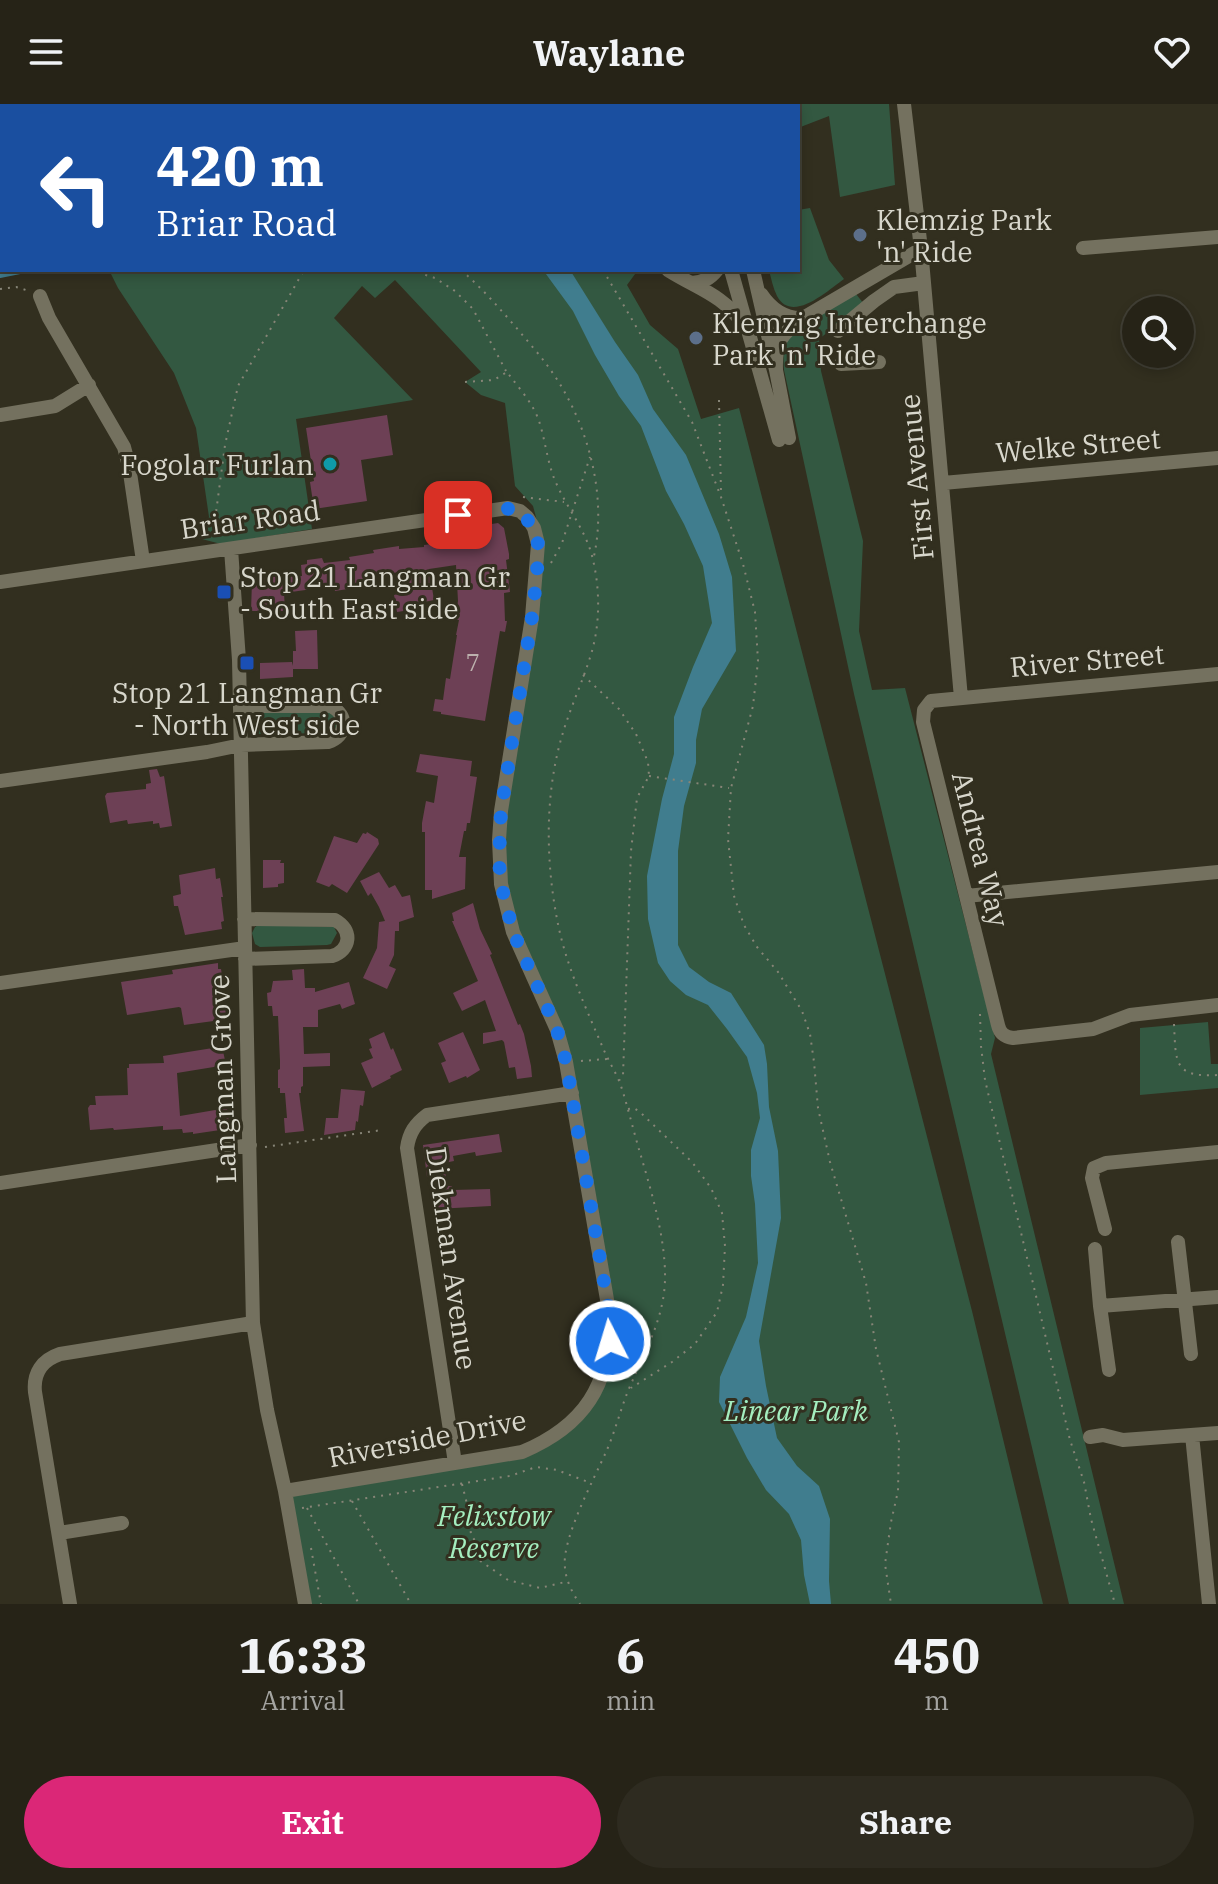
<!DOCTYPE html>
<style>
body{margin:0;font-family:"IBM Plex Serif",serif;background:#2e2b20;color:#f1f3f6;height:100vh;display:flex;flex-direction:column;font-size:30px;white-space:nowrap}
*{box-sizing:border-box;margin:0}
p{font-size:26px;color:#a4a4a1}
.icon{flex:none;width:44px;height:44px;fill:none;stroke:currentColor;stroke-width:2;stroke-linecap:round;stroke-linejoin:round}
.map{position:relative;height:1500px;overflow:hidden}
.sheet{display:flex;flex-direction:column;background:#262317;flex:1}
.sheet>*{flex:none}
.top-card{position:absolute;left:0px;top:0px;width:800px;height:168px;box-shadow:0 4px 12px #0003,0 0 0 2px #424036;background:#1a4fa0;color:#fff;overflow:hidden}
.controls{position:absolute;left:1122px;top:192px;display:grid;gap:16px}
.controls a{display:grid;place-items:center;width:72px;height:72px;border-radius:50%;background:#262317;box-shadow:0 4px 12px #0003,0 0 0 2px #424036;font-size:40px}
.pin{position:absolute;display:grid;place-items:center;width:68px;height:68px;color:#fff;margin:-34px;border-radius:16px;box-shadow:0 4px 12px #0006}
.me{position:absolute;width:88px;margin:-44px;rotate:355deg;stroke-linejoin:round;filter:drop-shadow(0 0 6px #0008)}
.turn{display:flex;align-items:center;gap:28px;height:168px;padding:0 24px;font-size:36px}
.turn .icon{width:104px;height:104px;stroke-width:2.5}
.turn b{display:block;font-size:56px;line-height:68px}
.eta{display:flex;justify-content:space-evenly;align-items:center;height:136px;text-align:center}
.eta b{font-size:48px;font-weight:700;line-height:56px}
.button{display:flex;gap:16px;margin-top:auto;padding:16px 24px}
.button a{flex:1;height:92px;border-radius:48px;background:#db2777;color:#fff;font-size:32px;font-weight:700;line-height:92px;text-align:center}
.button a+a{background:#2e2b20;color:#f1f3f6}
header{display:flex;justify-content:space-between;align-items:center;height:104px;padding:0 24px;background:#262317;font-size:36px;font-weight:700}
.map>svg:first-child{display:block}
.green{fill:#335841}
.water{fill:#407d8e}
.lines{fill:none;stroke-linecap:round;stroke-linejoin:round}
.stream{stroke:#407d8e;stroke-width:4}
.building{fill:#6d4055}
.path{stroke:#878577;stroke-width:2;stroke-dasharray:2 6;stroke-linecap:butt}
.minor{stroke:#74715f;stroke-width:14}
.major{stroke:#a56a75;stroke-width:18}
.route{stroke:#1a73e8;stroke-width:14;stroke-dasharray:0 25.2}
.service-dot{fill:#5c6f8a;stroke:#322f1f;stroke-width:3}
.culture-dot{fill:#0f9aa8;stroke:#322f1f;stroke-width:3}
.transit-dot{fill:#1a4fb4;stroke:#322f1f;stroke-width:3}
.labels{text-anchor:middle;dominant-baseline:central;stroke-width:6;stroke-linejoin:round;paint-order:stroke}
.number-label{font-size:24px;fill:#bdb1ae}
.poi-label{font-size:28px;fill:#d8d7cc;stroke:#322f1f;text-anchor:start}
.street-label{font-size:28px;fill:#d8d7cc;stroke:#322f1f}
.park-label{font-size:28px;font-style:italic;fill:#a4eebf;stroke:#322f1f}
</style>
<header><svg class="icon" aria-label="menu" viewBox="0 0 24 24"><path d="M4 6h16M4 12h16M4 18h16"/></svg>Waylane<svg class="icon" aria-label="heart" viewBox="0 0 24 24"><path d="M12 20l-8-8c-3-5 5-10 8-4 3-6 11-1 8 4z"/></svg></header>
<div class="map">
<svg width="1218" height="1500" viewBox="0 0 1218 1500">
<rect width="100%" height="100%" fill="#322f1f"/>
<path class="green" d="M99,0H526L527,2H99Z
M734,0H889L895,81L840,93L829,12L798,24V2H735Z
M810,104L829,156L844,175C827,187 792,220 777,192C773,184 771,174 769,166H798V106Z
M109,166H638L627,181L650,221L678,245L701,315L739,304L972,1207L1043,1500H305L285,1387L522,1348L560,1329L610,1255L573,971L512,811L502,750L541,432L533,402L515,382L505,299L481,291L465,278L481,268L395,176L375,194L362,182L334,214L413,296L296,315L312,425L221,440L198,434L209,413L196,324L174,269L118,184Z
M856,190L864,200L819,235L821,267L863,437L859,527L872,586L905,584L995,934L991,950L1124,1500H1069L854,590L784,266C783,255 783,243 789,234C800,217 838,200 856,190Z
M330,606L336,611L337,623L332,628L328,629L255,630C244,624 245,613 256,608Z
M260,820L334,823L337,829L331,840L327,841L260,843L255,840L252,829L255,823Z
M1208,918L1211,960H1218V984L1140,991V924Z"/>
<path class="water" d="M543,166H570L615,238L638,271L653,305L686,351L719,430L732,473L736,547L702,605L696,636V659L684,702L678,747V841L689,863L709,878L731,889L764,941L767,960L769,1003L778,1047L781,1114L759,1237L766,1282L777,1334L797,1362L819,1382L830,1415L829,1477L831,1500H810L804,1471L801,1436L789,1410L766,1386L747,1354L719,1298L720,1273L746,1213L758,1159L755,1100L751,1072V1046L760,1014L757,989L747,953L727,925L708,901L686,891L670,877L658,859L648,815L647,772L662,695L674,650V613L693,563L712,519L703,462L684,420L666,387L641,322L619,292L595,251L573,207Z"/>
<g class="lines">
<path class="stream" d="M0,172L30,166"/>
</g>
<path class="building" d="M387,311L393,351L361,356L367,397L314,405L310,378L314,377L306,324Z
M498,419L504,424L509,450V455L506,456L510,488L504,489L505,517H507L505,528L500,527L485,617L441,610V608L433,607L435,595L443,596L446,574L450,575L457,531H456L459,516H455L458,497L456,461L429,465L434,496L424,498L423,502L417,503V505L397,508L394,491L403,489L400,468L372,472L374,481L335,487L334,482L284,489L285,507H251L252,477H263L262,474L268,473L302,472L301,461L307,460V456L322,454L324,459L350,456L349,453L374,449L373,446L399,442V445L424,443V441L456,437L455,433L461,432L460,425Z
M317,526L318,565H293V573L260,575V559L292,558L293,562V547H296L295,527Z
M420,650L472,657L470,672L477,673L470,719H467L466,727H464L459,753H466L465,785L432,795V786H425V728H422V719L426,697L434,699L438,672L416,668Z
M157,665L160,673L164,672L172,722L160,724L159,719L153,720V717L128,720L127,716L110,719L105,692L107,689L146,685V680L151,679L149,666Z
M367,728L378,735L379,740L347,789L332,780L329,783L316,778L334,732L357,739L363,729L366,730Z
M263,756H281L280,759H284V779L278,780V783L263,784Z
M215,764L216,775L220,774L223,793H221L224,817L221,818L222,825L185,831L178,802H174L173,792L181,790L179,771Z
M379,768L389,784L395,781L402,793L410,791L414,813L399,818V827H395L394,851L389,862L396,865L387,885L363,874L377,844L379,818L385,817L379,803L371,789L368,792L360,777Z
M473,799L480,825L492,850L490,851L518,921L520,920L524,930L531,962L532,973L517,975L515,963L509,964L504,938L502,936L483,940V929L496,927L485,896L462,907L453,889L478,877L452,817H454L452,809Z
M218,859V865H221L226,897L224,898L226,911H220L221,916L184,921L181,904L179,903L127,911L121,878L173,870L172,866Z
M304,865L305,884H315V888L349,878L355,900L342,905L340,900L318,906V923H303L304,950L330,949V962L303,963V982L301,983V989H299L304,1027L285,1029L284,1014H287L285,989H280V984H278V966L280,965V957L278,912H273L272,902H268L267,889L271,888L273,877L293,876L292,866Z
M384,928L391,946L393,944L402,966L390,972L391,974L372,984L361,959L373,954L369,945L372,944L369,935Z
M463,928L480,966L467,974L466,972L449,979L441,959L446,957L438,939Z
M219,943V947H223L226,961L177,969L180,1012L227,1004L229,1020H227V1025L193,1030V1028L183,1029L182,1025L163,1026V1022L114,1026L113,1024L90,1026L88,1004L90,1001H96L95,992L128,991L127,964H129V960L164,959L163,952Z
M341,985L365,987L363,1002L360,1001L358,1018L356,1017L355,1026L324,1031L326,1014H338Z
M499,1030L502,1048L476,1052L475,1048L453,1052L454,1057L444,1059L447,1082H452L453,1086L490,1085L491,1102L436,1105L434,1072L427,1073L423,1041Z"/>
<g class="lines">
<path class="path" d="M147,0V2
M242,0V2
M254,0L256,2
M327,0V2
M430,0L434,2
M488,0L490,2
M410,166L435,174L455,187L473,205L506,267
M461,166C483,185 501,206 520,228C529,239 539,250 547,261C586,313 608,388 594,452
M603,166L692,318L721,393L743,460L755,508L758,557L753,602L731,684L728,735L734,792L744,821L757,843L778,868L802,907L810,930L814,958L818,1004L830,1058L866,1179L876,1245L899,1338L898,1387L891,1418L885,1460L891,1500
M0,185L16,183L26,186
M465,278L494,276L507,268C518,283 533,299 539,317C545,335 547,356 554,374C565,402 587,427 593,456C600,485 600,519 592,547C583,578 568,608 560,639C545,695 546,758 557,815C565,859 585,902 603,944C608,956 615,967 620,979C627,1000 632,1021 638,1042C650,1083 666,1133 665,1176C664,1216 643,1251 628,1287C620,1307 615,1328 606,1348C594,1375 561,1436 565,1464C566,1477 573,1490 580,1500
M719,296L721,388
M523,393L564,398
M213,431L225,341L238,282L304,166
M551,459L562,439L590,353
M583,571L619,605L636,630L648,658L649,672L637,694L631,747L623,971L620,976
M649,672L729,684
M980,910L981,942L985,976L1070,1336L1084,1378L1091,1415L1115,1500
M1174,920C1176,958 1173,974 1218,971
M581,957L607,955
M628,1005L634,1004L641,1009L692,1058L711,1084L722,1109L725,1142L723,1181L717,1208L695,1240L672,1258L631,1284
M265,1043L382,1026
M462,1380L469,1408L471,1431L476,1438L479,1456L508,1476L540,1484L565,1478
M352,1397L411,1500
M302,1404L510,1372L536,1363L557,1366L588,1378
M307,1404L359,1500
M311,1444L321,1500"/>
<path class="minor" d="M9,0L18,2
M552,0L553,2
M689,0L690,2
M711,0L712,2
M904,0L921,145L961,594
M1083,144L1218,133
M668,166C698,185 722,190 744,221
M731,166L779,336
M753,166L776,266L789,334
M692,179C703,178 710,175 717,166
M761,190C771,205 785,215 803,214
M40,192L49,214L124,343L129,362L143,457
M838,227L874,197L894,183L924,179
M841,260L879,258
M776,266C775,238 781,230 803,214L921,145
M0,311L55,302L89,281
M943,379L1218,354
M231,445L239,556L253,1219L267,1306L285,1387L305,1500
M0,478L508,404L520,407L527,413L534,424L538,440L532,513L501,707L499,736L501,780L513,828L557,926L566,958L610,1213C611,1281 584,1322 522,1348L285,1387
M1218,570L931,597L924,606L923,618L998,921C1000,930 1005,933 1013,934L1093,925L1130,911L1218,901
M0,677L207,648L241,641L328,638C347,632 349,612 331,602H241
M966,792L1218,768
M244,815L335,816C353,826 351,846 332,852L245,855
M0,879L245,844
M0,1079L250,1041
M1105,1125L1092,1074L1094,1064L1106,1059L1218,1048
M1178,1138L1191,1250
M1095,1145L1100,1202L1109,1266
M1100,1202L1218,1193
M1192,1331L1209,1500
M1090,1333L1103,1331L1123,1336L1218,1329
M455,1359L407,1044C409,1029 415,1020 427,1011L572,989
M59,1429L122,1419
M70,1500L35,1288C33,1269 42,1256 60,1250L253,1219"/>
<path class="major" d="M535,0L536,2
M563,2V0"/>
</g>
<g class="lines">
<path class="route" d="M458,411L514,404L520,407L534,424L538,440L537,469L532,513L501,707L499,757L501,780L513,828L557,926L566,958L610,1213V1237"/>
</g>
<g class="service-dot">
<circle cx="860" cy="131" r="8"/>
<circle cx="696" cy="234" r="8"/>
</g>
<circle class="culture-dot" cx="330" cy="360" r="8"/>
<g class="transit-dot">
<rect x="216" y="480" width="16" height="16" rx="4"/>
<rect x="239" y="551" width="16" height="16" rx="4"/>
</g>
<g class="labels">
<g class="number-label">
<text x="473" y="558">7</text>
</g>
<g class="poi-label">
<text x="876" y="115">Klemzig Park<tspan x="876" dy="32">'n' Ride</tspan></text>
<text x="712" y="218">Klemzig Interchange<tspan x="712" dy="32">Park 'n' Ride</tspan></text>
<text x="314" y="360" text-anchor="end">Fogolar Furlan</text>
<text x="240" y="472">Stop 21 Langman Gr<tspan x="240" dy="32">- South East side</tspan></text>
<text x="247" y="588" text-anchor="middle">Stop 21 Langman Gr<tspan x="247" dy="32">- North West side</tspan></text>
</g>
<g class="street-label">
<text transform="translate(1078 341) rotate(-5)">Welke Street</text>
<text transform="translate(916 373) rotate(-95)">First Avenue</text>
<text transform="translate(250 415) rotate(-8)">Briar Road</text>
<text transform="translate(1087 556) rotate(-5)">River Street</text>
<text transform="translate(981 745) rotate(76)">Andrea Way</text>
<text transform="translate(222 975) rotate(-92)">Langman Grove</text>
<text transform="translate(452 1154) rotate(82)">Diekman Avenue</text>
<text transform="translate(427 1334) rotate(-11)">Riverside Drive</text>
</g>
<g class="park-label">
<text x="796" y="1306">Linear Park</text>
<text x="494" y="1411">Felixstow<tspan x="494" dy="32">Reserve</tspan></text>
</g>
</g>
</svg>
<div class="controls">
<a><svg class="icon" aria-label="search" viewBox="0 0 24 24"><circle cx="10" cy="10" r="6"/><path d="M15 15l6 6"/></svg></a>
</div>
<div class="pin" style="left:458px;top:411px;background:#d93025"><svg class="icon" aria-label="arrive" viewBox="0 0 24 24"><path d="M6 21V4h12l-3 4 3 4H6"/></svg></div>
<svg class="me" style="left:610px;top:1237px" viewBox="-20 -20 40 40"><circle r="17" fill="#1a73e8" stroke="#fff" stroke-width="3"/><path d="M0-11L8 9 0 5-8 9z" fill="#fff"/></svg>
<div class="top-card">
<div class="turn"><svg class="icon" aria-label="left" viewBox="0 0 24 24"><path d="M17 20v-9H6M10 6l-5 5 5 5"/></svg><div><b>420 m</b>Briar Road</div></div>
</div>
</div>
<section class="sheet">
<div class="eta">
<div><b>16:33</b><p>Arrival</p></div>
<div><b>6</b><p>min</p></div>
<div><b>450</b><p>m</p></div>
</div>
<div class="button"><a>Exit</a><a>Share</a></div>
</section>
